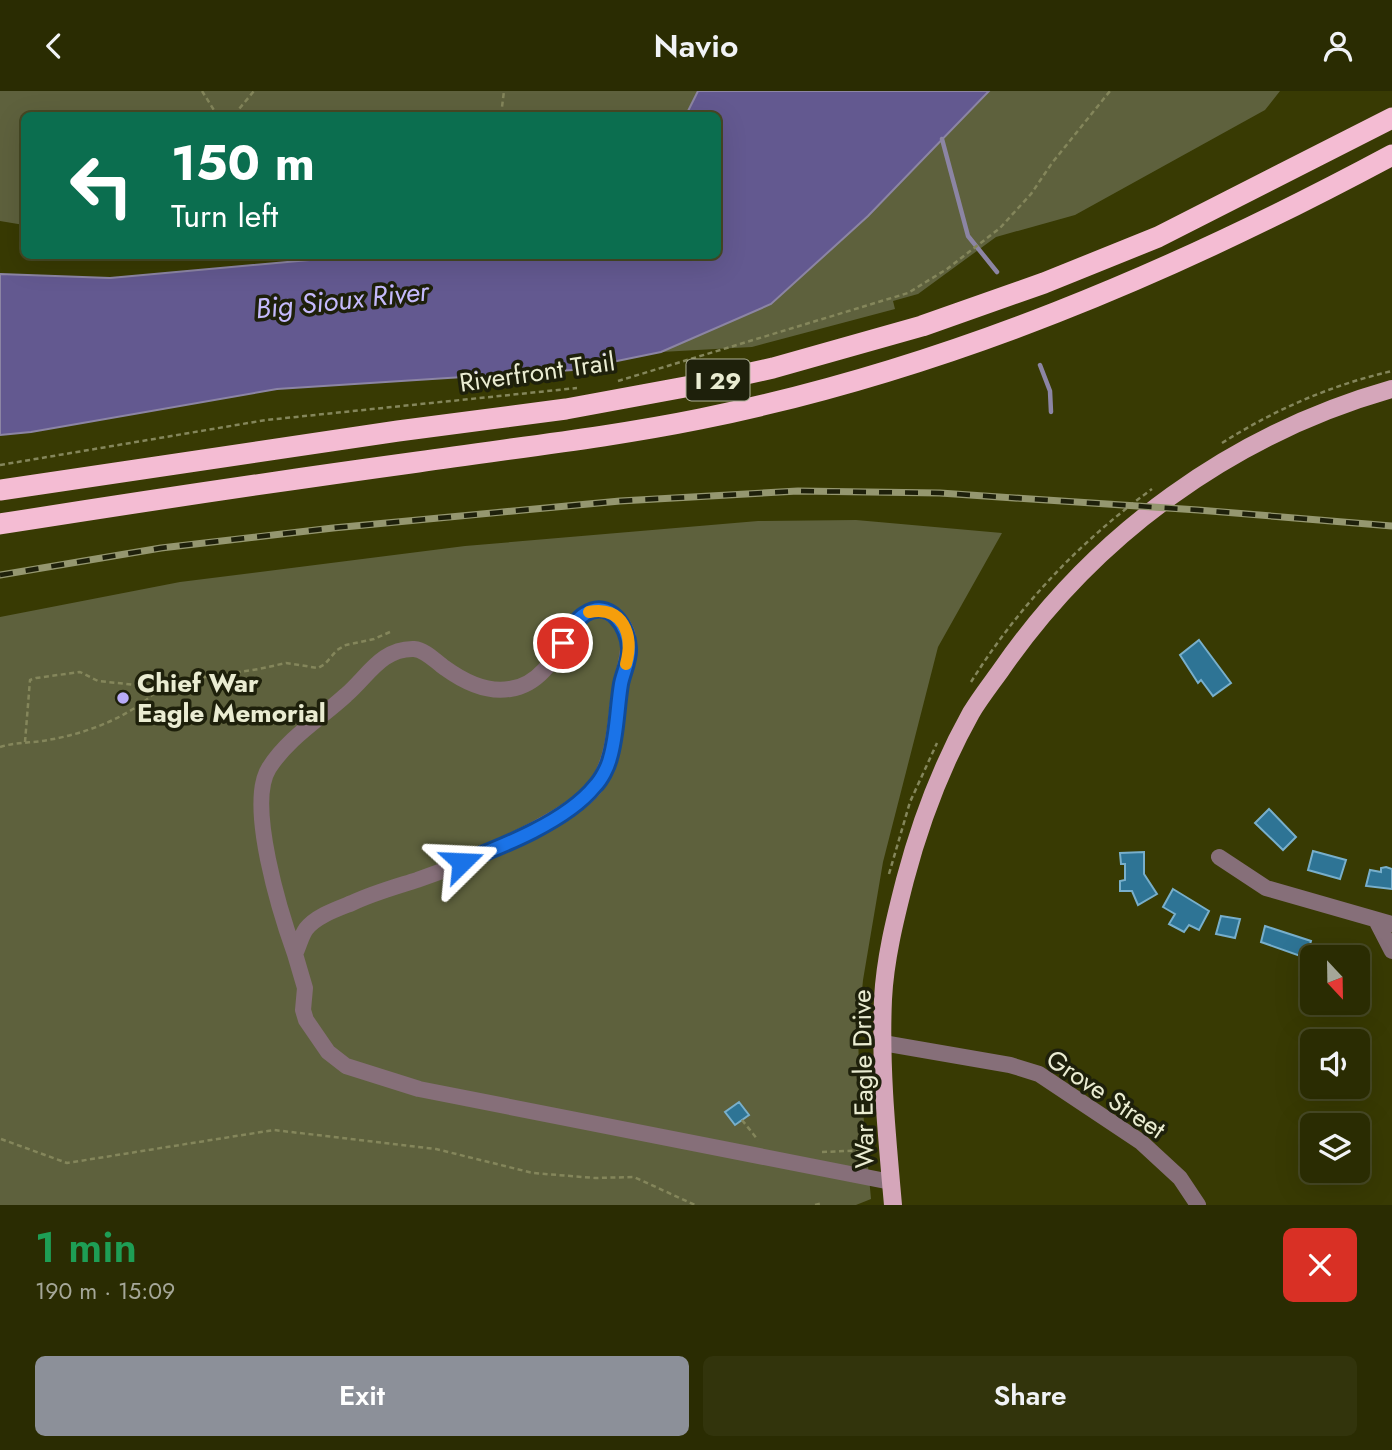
<!DOCTYPE html>
<meta charset="utf-8">
<style>
body{margin:0;font-family:Jost,sans-serif;background:#32340c;color:#f1f3f6;height:100vh;display:flex;flex-direction:column;font-size:26px;white-space:nowrap}
*{box-sizing:border-box;margin:0}
p{font-size:23px;color:#a5a799}
.icon{flex:none;width:38px;height:38px;fill:none;stroke:currentColor;stroke-width:2;stroke-linecap:round;stroke-linejoin:round}
.map{position:relative;height:1114px;overflow:hidden}
.sheet{display:flex;flex-direction:column;background:#2a2c02;flex:1}
.sheet>*{flex:none}
.banner{position:absolute;left:21px;top:21px;width:700px;height:147px;border-radius:10px;box-shadow:0 7px 28px #0002,0 0 0 2px #464824;background:#0b6e4f;color:#fff;overflow:hidden}
.needle{width:46px;rotate:158deg}
.tools{position:absolute;left:1300px;top:854px;display:grid;gap:14px}
.tools a{display:grid;place-items:center;width:70px;height:70px;border-radius:10px;background:#2a2c02;box-shadow:0 7px 28px #0002,0 0 0 2px #464824;font-size:35px}
.pin{position:absolute;display:grid;place-items:center;width:60px;height:60px;color:#fff;margin:-30px;border:4px solid #fff;border-radius:50%;box-shadow:0 2px 7px #0007}
.me{position:absolute;width:77px;margin:-38px;rotate:69deg;stroke-linejoin:round;filter:drop-shadow(0 0 5px #0008)}
.turn{display:flex;align-items:center;gap:24px;height:147px;padding:0 35px;font-size:32px}
.turn .icon{width:91px;height:91px;stroke-width:2.5}
.turn b{display:block;font-size:49px;line-height:60px}
.round{display:grid;place-items:center;flex:none;width:74px;height:74px;border-radius:10px;background:#32340c}
.headline{display:flex;align-items:center;justify-content:space-between;height:119px;padding:0 35px}
h1{font-size:42px;font-weight:600;line-height:52px;color:#1e9e55}
.action{display:flex;gap:14px;margin-top:auto;padding:14px 35px}
.action a{flex:1;height:80px;border-radius:10px;background:#8c9099;color:#fff;font-size:28px;font-weight:600;line-height:80px;text-align:center}
.action a+a{background:#32340c;color:#f1f3f6}
header{display:flex;justify-content:space-between;align-items:center;height:91px;padding:0 35px;background:#2a2c02;font-size:32px;font-weight:600}
.map>svg:first-child{display:block}
.green{fill:#5e613d}
.water{fill:#635990;stroke:#8c85a4;stroke-width:2}
.lines{fill:none;stroke-linecap:round;stroke-linejoin:round}
.stream{stroke:#8c85a4;stroke-width:4.5}
.building{fill:#2e7495;stroke:#78afcb;stroke-width:2}
.path{stroke:#84865b;stroke-width:2.5;stroke-dasharray:5 3.5;stroke-linecap:butt}
.minor{stroke:#866f79;stroke-width:16}
.major{stroke:#d5a6ba;stroke-width:18}
.highway{stroke:#f4bcd3;stroke-width:21}
.rail-casing{stroke:#959770;stroke-width:7}
.rail{stroke:#1e200b;stroke-width:4.5;stroke-dasharray:13;stroke-linecap:butt}
.route-casing{stroke:#114b97;stroke-width:18}
.route{stroke:#1a73e8;stroke-width:12}
.slow{stroke:#f59e0b;stroke-width:12}
.poi-dot{fill:#b8abf7;stroke:#1e200b;stroke-width:2.5}
.labels{text-anchor:middle;dominant-baseline:central;stroke-width:7;stroke-linejoin:round;paint-order:stroke}
.shield{fill:#1e200b;stroke:#adaf96;stroke-width:2}
.shield-label{font-size:24px;font-weight:bold;fill:#eaecd2}
.street-label{font-size:26px;fill:#eaecd2;stroke:#1e200b}
.poi-label{font-size:26px;font-weight:bold;fill:#eaecd2;stroke:#1e200b;text-anchor:start}
.water-label{font-size:28px;font-style:italic;fill:#c5bafc;stroke:#1e200b}
</style>
<header><svg class="icon" aria-label="back" viewBox="0 0 24 24"><path d="M15 5l-7 7 7 7"/></svg>Navio<svg class="icon" aria-label="person" viewBox="0 0 24 24"><circle cx="12" cy="8" r="4"/><path d="M4 21q1-7 8-7t8 7"/></svg></header>
<div class="map">
<svg width="1392" height="1114" viewBox="0 0 1392 1114">
<rect width="100%" height="100%" fill="#383a03"/>
<path class="green" d="M0,0H698L686,24H24V134L0,130Z
M989,0H1280L1265,19L1075,124L996,146L918,203L893,210L895,218L752,256L661,261L771,213Z
M856,429L1002,442L938,556L883,771L863,889L858,943L859,976L871,1108L856,1114H0V526L180,491L465,455L758,430Z"/>
<path class="water" d="M698,0H989L868,125L771,213L661,261L573,279L277,298L31,341L0,344V183L110,187L365,164H718V24H686Z"/>
<g class="lines">
<path class="stream" d="M942,48L968,145L997,181
M1040,274L1050,300L1051,321"/>
</g>
<path class="building" d="M1199,549L1231,592L1213,605L1201,589L1198,592L1180,564Z
M1269,718L1296,746L1283,759L1255,732Z
M1313,760L1346,769L1340,788L1308,779Z
M1144,761V783L1157,803L1138,814L1132,800H1120V790L1125,789V773H1121L1120,762Z
M1386,776L1392,778V798L1366,795L1370,779L1381,781V777Z
M1173,798L1209,820L1199,839L1189,834L1184,841L1169,833L1175,823L1163,816Z
M1221,825L1240,828L1235,847L1216,843Z
M1265,835L1311,850L1306,867L1261,851Z
M1328,857L1345,866H1323Z
M739,1011L749,1024L735,1034L725,1021Z"/>
<g class="lines">
<path class="path" d="M202,0L217,24
M234,24L254,0
M501,24L504,0
M618,290L908,202L947,178L1000,137L1031,103L1052,72L1110,0
M1222,352C1274,319 1331,294 1392,280
M0,374L266,329L577,297
M971,591C1018,516 1080,450 1152,398
M25,651L30,589L36,587L80,581L98,590L146,595L259,578L286,572L318,577L325,573L337,559L346,554L374,548L390,541
M0,656C16,651 32,652 48,649C89,642 136,624 163,593
M889,783L910,711L937,652
M742,1029L758,1049
M1,1048L67,1072L274,1039L436,1058L533,1082L595,1087L634,1086L695,1114
M822,1061L872,1059
M815,1114L823,1112"/>
<path class="minor" d="M601,518C635,532 631,554 623,584C614,620 618,659 598,692C588,708 568,719 553,728C510,753 463,773 417,789C395,796 373,802 352,812C337,818 316,825 306,838C301,845 299,855 295,863C281,824 246,713 269,677C288,647 321,627 346,604C368,585 382,557 414,558C426,559 436,571 445,577C463,590 487,602 510,598C540,594 555,566 569,542C573,535 578,526 586,522C590,520 597,519 601,518Z
M1219,766L1266,797L1392,833
M1376,829L1392,860
M295,863L305,897L303,919L306,929L328,961L346,975L419,998L891,1091
M883,952L1010,974L1039,983L1141,1051L1180,1087L1198,1114"/>
<path class="major" d="M893,1114C887,1046 880,977 883,908C885,868 895,828 905,789C920,732 942,674 971,622C980,607 991,593 1001,579C1095,443 1233,343 1392,298"/>
<path class="highway" d="M0,399L398,340L566,318L696,294L773,277L922,235L1044,192L1158,146L1392,27
M0,433C139,411 279,390 418,371C512,357 606,347 700,328C946,278 1172,182 1392,64"/>
<g class="rail-casing">
<path id="rail" d="M0,484L161,457L333,437L620,410L798,400L940,402L1198,419L1392,435"/>
</g>
<use href="#rail" class="rail"/>
</g>
<g class="lines">
<g class="route-casing">
<path id="route" d="M462,771C503,755 567,730 595,695C601,689 608,676 610,667C617,644 617,617 621,593C623,582 630,569 629,557C628,536 610,507 585,523C575,529 569,542 563,552"/>
</g>
<use href="#route" class="route"/>
<path class="slow" d="M589,521C623,514 634,544 626,573"/>
</g>
<circle class="poi-dot" cx="123" cy="607" r="7"/>
<g class="labels">
<rect class="shield" x="686.5" y="268.5" width="63" height="41" rx="5"/>
<g class="shield-label">
<text x="718" y="289">I 29</text>
</g>
<g class="street-label">
<text transform="translate(537 281) rotate(-8)">Riverfront Trail</text>
<text transform="translate(863 988) rotate(-91)">War Eagle Drive</text>
<text transform="translate(1106 1003) rotate(34)">Grove Street</text>
</g>
<g class="poi-label">
<text x="137" y="592">Chief War<tspan x="137" dy="30">Eagle Memorial</tspan></text>
</g>
<g class="water-label">
<text transform="translate(342 209) rotate(-6)">Big Sioux River</text>
</g>
</g>
</svg>
<div class="tools">
<a><svg class="needle" viewBox="-14 -14 28 28"><path d="M0-13l5 13h-10z" fill="#e53935"/><path d="M0 13l5-13h-10z" fill="#a5a799"/></svg></a>
<a><svg class="icon" aria-label="sound" viewBox="0 0 24 24"><path d="M4 9h4l5-4v14l-5-4H4zM17 9q2 3 0 6"/></svg></a>
<a><svg class="icon" aria-label="layers" viewBox="0 0 24 24"><path d="M12 4l9 5-9 5-9-5zM3 14l9 5 9-5"/></svg></a>
</div>
<div class="pin" style="left:563px;top:552px;background:#d93025"><svg class="icon" aria-label="arrive" viewBox="0 0 24 24"><path d="M6 21V4h12l-3 4 3 4H6"/></svg></div>
<svg class="me" style="left:462px;top:771px" viewBox="-20 -20 40 40"><path d="M0-17L14 15 0 8-14 15z" fill="#1a73e8" stroke="#fff" stroke-width="4"/></svg>
<div class="banner">
<div class="turn"><svg class="icon" aria-label="left" viewBox="0 0 24 24"><path d="M17 20v-9H6M10 6l-5 5 5 5"/></svg><div><b>150 m</b>Turn left</div></div>
</div>
</div>
<section class="sheet">
<div class="headline"><div><h1>1 min</h1><p>190 m · 15:09</p></div><a class="round" style="background:#d93025;color:#fff"><svg class="icon" aria-label="close" viewBox="0 0 24 24"><path d="M6 6l12 12M18 6L6 18"/></svg></a></div>
<div class="action"><a>Exit</a><a>Share</a></div>
</section>
